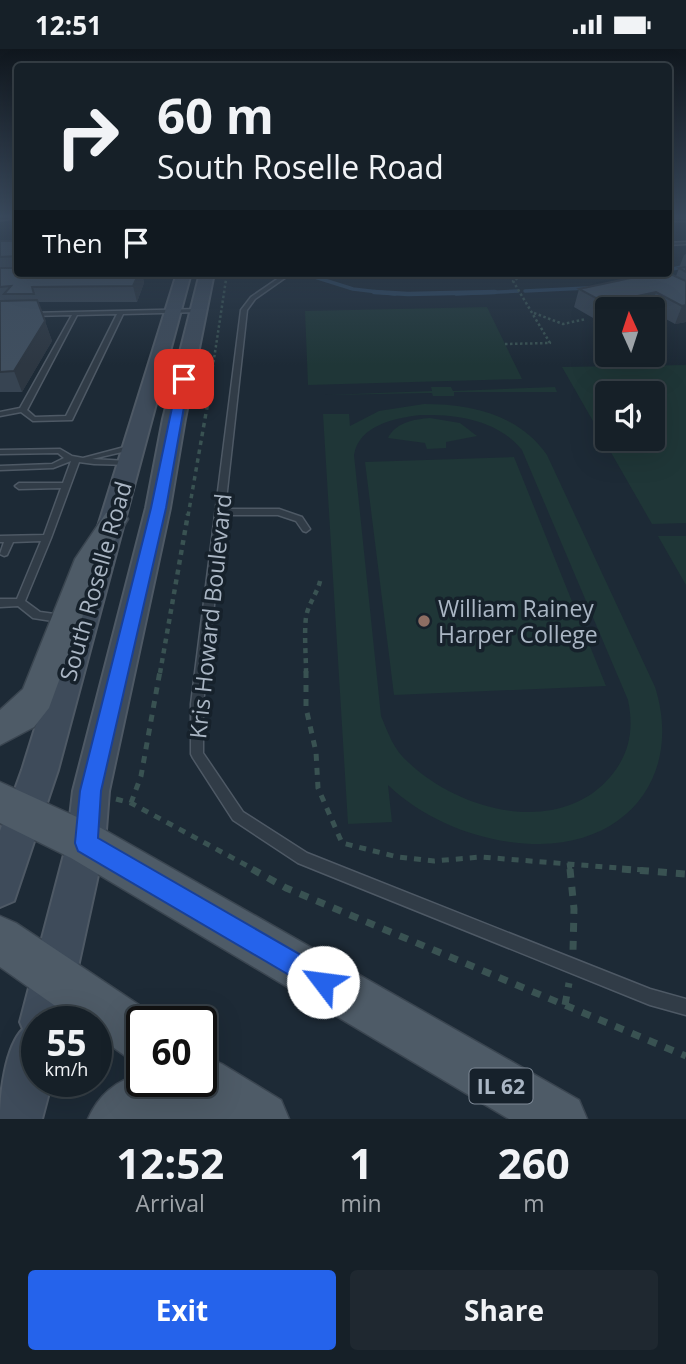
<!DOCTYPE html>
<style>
body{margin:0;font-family:"Open Sans",sans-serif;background:#1f2830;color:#f1f3f6;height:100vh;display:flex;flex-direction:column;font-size:26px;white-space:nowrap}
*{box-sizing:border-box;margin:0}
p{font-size:23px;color:#9ea3a8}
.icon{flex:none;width:38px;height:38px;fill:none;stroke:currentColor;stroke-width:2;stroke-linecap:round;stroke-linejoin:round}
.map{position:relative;height:1070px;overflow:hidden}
.side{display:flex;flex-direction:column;background:#162028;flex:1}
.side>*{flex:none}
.guide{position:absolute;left:14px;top:14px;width:658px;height:214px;border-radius:7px;box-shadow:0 7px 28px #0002,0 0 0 2px #353e45;background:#162028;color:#f1f3f6;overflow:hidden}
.needle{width:46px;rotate:357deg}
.buttons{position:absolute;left:595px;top:248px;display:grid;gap:14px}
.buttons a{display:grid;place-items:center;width:70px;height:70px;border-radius:7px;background:#162028;box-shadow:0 7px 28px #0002,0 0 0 2px #353e45;font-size:35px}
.speed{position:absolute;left:21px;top:957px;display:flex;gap:14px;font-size:35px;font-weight:700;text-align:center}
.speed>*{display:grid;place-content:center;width:91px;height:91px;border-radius:50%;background:#162028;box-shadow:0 7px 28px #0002,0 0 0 2px #353e45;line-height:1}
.speed small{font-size:18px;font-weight:400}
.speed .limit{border:4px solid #111;border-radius:10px;background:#fff;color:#111}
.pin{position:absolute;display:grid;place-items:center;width:60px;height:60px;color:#fff;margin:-30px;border-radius:14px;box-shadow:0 4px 10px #0006}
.me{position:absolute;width:77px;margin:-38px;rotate:300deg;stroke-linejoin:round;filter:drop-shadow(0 0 5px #0008)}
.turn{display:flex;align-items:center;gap:24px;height:147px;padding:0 28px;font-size:32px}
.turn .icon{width:91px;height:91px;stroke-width:2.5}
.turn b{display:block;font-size:49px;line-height:60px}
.then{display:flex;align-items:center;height:66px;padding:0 28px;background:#0003;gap:14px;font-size:26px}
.eta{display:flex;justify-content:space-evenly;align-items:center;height:119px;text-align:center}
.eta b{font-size:42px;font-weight:700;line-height:49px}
.cta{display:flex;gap:14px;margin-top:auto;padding:14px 28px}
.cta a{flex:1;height:80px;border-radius:7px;background:#2563eb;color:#fff;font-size:28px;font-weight:700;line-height:80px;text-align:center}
.cta a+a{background:#1f2830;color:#f1f3f6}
.status{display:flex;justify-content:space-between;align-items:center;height:49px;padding:0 35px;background:#162028;direction:ltr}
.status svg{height:19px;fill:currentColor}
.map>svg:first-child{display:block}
.green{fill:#1f3637;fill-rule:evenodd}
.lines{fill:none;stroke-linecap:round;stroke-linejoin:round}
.stream-far1{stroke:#2d455d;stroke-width:3.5}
.stream{stroke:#2d455d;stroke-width:4.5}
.service-casing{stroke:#4e5965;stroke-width:3}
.minor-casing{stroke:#4e5965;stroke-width:4}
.secondary-casing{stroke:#4e5965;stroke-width:4}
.primary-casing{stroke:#3a4550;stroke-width:3}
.path-far4{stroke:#395252;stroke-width:2.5;stroke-dasharray:2.5 2.5;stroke-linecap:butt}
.path-far3{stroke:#395252;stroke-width:3.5;stroke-dasharray:4.5 4.5;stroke-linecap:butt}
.path-far2{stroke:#395252;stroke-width:4.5;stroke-dasharray:5 5;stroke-linecap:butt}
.path-far1{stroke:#395252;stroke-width:5;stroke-dasharray:7 7;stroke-linecap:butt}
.path{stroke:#395252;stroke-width:7;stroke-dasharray:9 9;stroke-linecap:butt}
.service{fill:#313c47;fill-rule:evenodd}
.minor{fill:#313c47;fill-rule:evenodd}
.secondary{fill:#3e4b5a;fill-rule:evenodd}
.primary{fill:#4e5b67;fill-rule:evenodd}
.wall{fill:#374452}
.shaded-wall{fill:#2d3742}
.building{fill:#404f5f;stroke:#2d3742;stroke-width:2}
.route{fill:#2563eb;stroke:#184099;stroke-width:2}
.education-dot{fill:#8d6e63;stroke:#16212b;stroke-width:2.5}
.labels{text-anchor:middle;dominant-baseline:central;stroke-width:7;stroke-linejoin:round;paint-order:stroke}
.shield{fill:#16212b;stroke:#7e8996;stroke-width:2}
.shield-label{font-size:21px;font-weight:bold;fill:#aab6c4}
.street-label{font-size:23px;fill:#aab6c4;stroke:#16212b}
.poi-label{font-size:23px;fill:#aab6c4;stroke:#16212b;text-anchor:start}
</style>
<div class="status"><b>12:51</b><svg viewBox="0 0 49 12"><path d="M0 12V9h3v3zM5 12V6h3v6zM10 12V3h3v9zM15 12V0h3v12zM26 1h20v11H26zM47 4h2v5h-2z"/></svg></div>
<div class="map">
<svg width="686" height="1070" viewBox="0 0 686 1070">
<rect width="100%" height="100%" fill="#1d2a36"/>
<path class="green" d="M487,258L522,330L308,336L305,262Z
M686,316V474L652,475L562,318ZM607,345H653V390H607Z
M431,338H451L453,342L555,338L557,343H454V347H433L432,344L325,346L432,342Z
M424,355C470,355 519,365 547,406L655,638C682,723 631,794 540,795C485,795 428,774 388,736L392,773L348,775L323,365H349L350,377L379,362ZM421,366C457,365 498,371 522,401L628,651C634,680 630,704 611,727C559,789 459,762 408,713C394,701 388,684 381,667L354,406C359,376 395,369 421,366Z
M430,369L460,374L477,387L446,393V399L427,400L425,394L388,389C395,374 414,370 430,369Z
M514,408L606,637L394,646L365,413Z
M658,487H686V536Z"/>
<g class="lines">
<path class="stream-far1" d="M668,221L686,217
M302,224L353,240L395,245
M525,242L587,239
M456,245L518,242"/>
<path class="stream" d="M374,243L408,245L495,243"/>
<g class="service-casing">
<path id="service" d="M668,170H686V172H668Z
M686,193V195L668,196V194Z
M286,224H292L255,250L247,261L225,460H279L302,468L310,480L306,483L303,482L296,472L278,466H224L203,655V704L243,763L307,804L650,940L686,950V966L650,956L298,814L233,771L193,709L191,705V655L241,261L251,248Z
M423,224H494L491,226H426Z
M199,260L201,261V263L123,265L72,371L33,372L21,363L0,367V363L20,359L72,266L32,267L29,265L30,264ZM117,265L66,367L35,368L27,361L77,266Z
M132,396H135V400L92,410L128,412H131V416L94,415L79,413L51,489L25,552L40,563L69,567L70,570L69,573L65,574L33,569L18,557L0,558V550H17L41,492L13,493L7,506L4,507L0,505L4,493H0V487L44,486L61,439L19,440L15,437L19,434H63L71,412L53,419L0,421V417L52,415L64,409L58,404L0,405V401L60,400L72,407L83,409Z"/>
</g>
<g class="minor-casing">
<path id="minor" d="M0,166H18V168L0,171Z"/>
</g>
<g class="secondary-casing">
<path id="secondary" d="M177,224H191L58,721L14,852L0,858V782L22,721Z
M200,224H214L185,370L170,459L109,742L105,794L66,973H37V1032H52L42,1070H0C0,1046 5,998 23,980L20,973L67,794L73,742L146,459L163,370Z"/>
</g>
<g class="primary-casing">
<path id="primary" d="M115,461L124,464L128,470L103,511L49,659L34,678L0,696V661L23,640L75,510L106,464Z
M0,733L101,779L579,1051L587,1070H509L71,809L0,774Z
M0,867L16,874L160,970L161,973H142V1013L124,1006L96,986V973H78L0,918Z
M204,1007L222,1015L281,1051L289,1070H88C98,1047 116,1030 142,1026V1032H201V1008Z"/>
</g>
<path class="path-far4" d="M627,224L638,230
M534,264L563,275L586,270
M505,295L550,294L513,232L523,226L522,224
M209,343L227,224"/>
<path class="path-far3" d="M188,467L210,341"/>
<path class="path-far2" d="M160,624L188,465
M306,624C306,606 304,586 306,568C309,552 319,543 321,527"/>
<path class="path-far1" d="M306,622V659L316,703L318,739L342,794L398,808L434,812L481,808L643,821
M116,750L131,754L255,821
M131,754L141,727L160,622
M569,814L570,821"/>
<path class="path" d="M252,820L286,839L686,1007
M570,820L574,860L573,901
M622,820L686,825
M565,956L569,934"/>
<use href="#service" class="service"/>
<use href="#minor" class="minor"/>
<use href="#secondary" class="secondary"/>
<use href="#primary" class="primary"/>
</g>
<path class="wall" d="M0,192H18V224H142L144,234L137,253H38L52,292L22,343H0Z
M686,205V273L675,275L653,263V261H607L600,273L574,258L579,240L676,227L684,206Z"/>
<path class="shaded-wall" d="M139,224H142L144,234L137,253L133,237Z
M656,243L650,261H607V271L600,273L605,254Z
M686,256V273L675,275L682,257Z
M45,272L52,292L22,343L14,322Z"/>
<path class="building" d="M0,192H18V207L0,208Z
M686,218V223L679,219Z
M0,219H18V224H139L133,237L32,238L34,245H4L11,237L0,238Z
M654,224H668L686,232V256L682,257L656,243L605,254L579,240Z
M37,251L45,272L14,322L0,323V252Z"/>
<linearGradient id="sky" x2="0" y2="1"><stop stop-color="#10171e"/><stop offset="0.53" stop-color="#3a4a5d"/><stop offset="1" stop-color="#3a4a5d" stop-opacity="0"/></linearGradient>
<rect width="686" height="316" fill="url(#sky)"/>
<path class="route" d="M184,327L189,330L166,459L101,742L98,789L332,924L336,933L332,942L323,946L78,802L75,794L80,742L151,459L178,330Z"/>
<circle class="education-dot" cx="424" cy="572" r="7"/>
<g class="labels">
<rect class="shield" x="469.5" y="1019.5" width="63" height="35" rx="5"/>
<g class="shield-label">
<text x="501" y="1037">IL 62</text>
</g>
<g class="street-label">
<text transform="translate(95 532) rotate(-74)">South Roselle Road</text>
<text transform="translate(210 567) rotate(-84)">Kris Howard Boulevard</text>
</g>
<g class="poi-label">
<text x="438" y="559">William Rainey<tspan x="438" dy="26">Harper College</tspan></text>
</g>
</g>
</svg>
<div class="buttons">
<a><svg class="needle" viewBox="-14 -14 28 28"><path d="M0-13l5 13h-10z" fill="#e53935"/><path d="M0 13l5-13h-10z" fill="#9ea3a8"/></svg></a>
<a><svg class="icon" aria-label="sound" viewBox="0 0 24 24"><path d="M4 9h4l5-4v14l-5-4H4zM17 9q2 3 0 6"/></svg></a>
</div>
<div class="speed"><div>55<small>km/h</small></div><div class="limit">60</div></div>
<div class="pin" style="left:184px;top:330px;background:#d93025"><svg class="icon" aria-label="arrive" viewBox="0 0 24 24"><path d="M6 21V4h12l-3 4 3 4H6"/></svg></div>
<svg class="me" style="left:323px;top:933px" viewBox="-20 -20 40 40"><circle r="19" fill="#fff"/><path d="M0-13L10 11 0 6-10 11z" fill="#2563eb"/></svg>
<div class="guide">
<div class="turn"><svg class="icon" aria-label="right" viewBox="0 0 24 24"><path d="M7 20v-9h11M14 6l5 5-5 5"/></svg><div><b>60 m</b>South Roselle Road</div></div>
<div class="then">Then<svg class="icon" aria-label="arrive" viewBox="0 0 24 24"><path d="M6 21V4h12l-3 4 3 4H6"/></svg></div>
</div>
</div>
<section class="side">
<div class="eta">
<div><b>12:52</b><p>Arrival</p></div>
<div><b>1</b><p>min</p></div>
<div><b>260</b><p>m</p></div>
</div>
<div class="cta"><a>Exit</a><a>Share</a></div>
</section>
